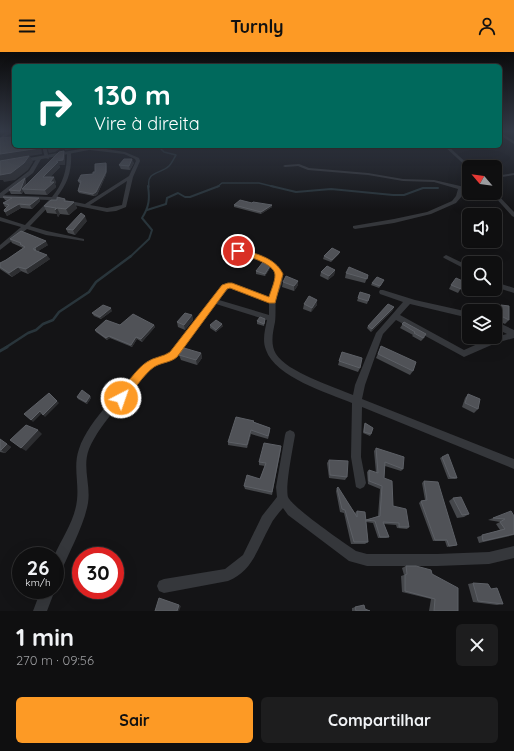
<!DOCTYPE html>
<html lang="pt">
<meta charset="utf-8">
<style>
body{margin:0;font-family:Quicksand,sans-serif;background:#1d1d1e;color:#f1f3f6;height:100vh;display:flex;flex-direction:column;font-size:15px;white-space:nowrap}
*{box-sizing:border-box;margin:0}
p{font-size:13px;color:#9b9c9f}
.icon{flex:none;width:22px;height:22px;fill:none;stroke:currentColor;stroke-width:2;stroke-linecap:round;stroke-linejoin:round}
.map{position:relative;height:559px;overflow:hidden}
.panel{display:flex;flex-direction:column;background:#0f0f10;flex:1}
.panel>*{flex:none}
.top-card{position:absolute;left:12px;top:12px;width:490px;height:84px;border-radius:6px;box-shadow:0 4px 16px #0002,0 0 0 1px #2f2f30;background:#00695c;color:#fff;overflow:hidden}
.needle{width:26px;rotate:299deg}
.buttons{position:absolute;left:462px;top:108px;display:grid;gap:8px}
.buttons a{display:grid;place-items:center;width:40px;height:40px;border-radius:6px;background:#0f0f10;box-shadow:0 4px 16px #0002,0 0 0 1px #2f2f30;font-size:20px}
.speed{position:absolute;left:12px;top:495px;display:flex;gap:8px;font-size:20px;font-weight:700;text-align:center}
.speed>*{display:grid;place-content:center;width:52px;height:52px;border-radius:50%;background:#0f0f10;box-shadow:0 4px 16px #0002,0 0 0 1px #2f2f30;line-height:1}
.speed small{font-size:10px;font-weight:400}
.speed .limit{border:6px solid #d22;background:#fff;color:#111}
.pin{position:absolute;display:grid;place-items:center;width:34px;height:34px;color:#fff;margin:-17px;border:2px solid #fff;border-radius:50%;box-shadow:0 1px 4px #0007}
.me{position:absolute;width:44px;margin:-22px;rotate:41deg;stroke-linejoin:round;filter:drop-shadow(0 0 3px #0008)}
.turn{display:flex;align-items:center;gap:14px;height:84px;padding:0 16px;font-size:18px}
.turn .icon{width:52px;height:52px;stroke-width:2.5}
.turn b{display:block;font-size:28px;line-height:34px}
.round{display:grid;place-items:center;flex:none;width:42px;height:42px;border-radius:6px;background:#1d1d1e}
.summary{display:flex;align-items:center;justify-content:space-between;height:68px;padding:0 16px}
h1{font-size:24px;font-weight:700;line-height:30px}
.action{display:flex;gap:8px;margin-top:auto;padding:8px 16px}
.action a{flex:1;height:46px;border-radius:6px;background:#fd9a25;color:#111;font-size:16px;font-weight:700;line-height:46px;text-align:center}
.action a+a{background:#1d1d1e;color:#f1f3f6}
header{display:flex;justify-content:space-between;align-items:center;height:52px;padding:0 16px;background:#fd9a25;color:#111;font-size:18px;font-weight:700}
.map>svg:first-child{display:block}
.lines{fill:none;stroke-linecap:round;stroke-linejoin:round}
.stream-far3{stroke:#29353b;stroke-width:1.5}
.stream-far2{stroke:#29353b;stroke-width:2}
.stream-far1{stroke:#29353b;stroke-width:2.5}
.stream{stroke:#29353b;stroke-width:3}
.minor{fill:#35373b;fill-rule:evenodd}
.tertiary{fill:#35373b;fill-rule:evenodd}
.wall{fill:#45474b}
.shaded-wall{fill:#2d2e31}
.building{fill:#505257;stroke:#5d6066}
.route{fill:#fd9a25;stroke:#a46418}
</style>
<header><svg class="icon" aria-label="menu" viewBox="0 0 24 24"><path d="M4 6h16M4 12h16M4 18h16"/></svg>Turnly<svg class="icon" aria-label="person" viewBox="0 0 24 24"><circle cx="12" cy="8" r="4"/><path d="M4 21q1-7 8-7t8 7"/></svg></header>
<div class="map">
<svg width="514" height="559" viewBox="0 0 514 559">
<rect width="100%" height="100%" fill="#141416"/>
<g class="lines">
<path class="stream-far3" d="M149,135C146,119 161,122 169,114C172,111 174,106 176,103L164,100L158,94
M217,135L222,131H259L275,135"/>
<path class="stream-far2" d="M271,134L296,140L331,137L393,143H404L423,136H438
M147,158L166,152L167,146L178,141L185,145H190L219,134
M130,205L149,187L152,178L142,166C149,155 150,147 148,134"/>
<path class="stream-far1" d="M5,296L28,281L36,278L43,272L53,268L59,260L89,240L96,230L131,204"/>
<path class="stream" d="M0,299L7,295"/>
<path class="minor" d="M8,79H13L0,89V86Z
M500,80L514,89V92L500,83Z
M42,94H46L49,107L45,106Z
M87,94L125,100L139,106L140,109L133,125L126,155L116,159L107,160L54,149L30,174L47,179L84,187V189L46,183L27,177L0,198V193L21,175L0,169V165L25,173L49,148L0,146V141L29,119L37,106L41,107L33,121L4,143L52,145C63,132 67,118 67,101L69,100L71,101C72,118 68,132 56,146L85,152L129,124L136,109L135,107L124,102L90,98ZM127,129L122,153L107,156L90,153Z
M444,94H448L471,115H469V117Z
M299,112L309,116L368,121L403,127L434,128L469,136V140L463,138L462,144L456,151L431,162L394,171L355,177L353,176V174L394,167L427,160L452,149L456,144L458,137L434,130L403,129L368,123L308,118L298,114L285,115L283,114L285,113Z
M514,121V123L495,126V124Z
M495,140L514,160V165L512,164L494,144L480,143L477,141H495Z
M224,195C240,198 278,203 282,222C285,231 277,240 276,248C275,255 276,262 275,270C273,280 270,292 276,302C287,320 334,335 353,343L355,333L376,281L403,250L380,242L379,240L380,238H383L415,248L469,260V266L410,252L400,263L464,298L491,286L507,282L495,276V269L514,278V286L496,291L464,305L396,268L383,282L365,333L362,347L514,407V417L362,355L361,405L366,431L364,435L360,437L356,435L351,405L352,351C328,341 275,325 266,298C262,288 265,278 267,268L216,252L176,304C169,312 161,310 152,316C132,339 101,369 89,397C82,415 91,433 88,451C84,474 69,500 60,522L55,523V504H54C62,486 75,468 77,448C79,430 73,414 79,397C89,367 125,335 146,310L155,306L166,304L170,300C188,276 206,253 226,231H230L269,245C272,239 276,231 276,224C275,206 235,201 222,198V196ZM229,236L269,250V263L219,248Z
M446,203L469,214V219L444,206L443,205Z
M495,230L514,236V241L495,235Z
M290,378L294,380L295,383C293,396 285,434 288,445C293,456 343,490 356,499L367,502H437L489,500L514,494V506L489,512L437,514H367L349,509L288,463L283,456C278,462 273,467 270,474C258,495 253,519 228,529L164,541L159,539L157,534L159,529L164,527L225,517L243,503L262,464L277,445L276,435L285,383L286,380Z
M41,538H55L47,559H33Z"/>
<path class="tertiary" d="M98,94H110L0,115V111Z"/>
</g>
<path class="wall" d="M64,99L65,104V113H59L60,115L50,125L56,130L55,132L56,135L47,143L25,142L23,139L22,142H11L9,138L25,126L26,130L25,135Z
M134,111L130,118L121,117L119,113Z
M107,113L106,123L97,143L94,144L79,141L78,139L80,131H79L78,129L93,122Z
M3,145L39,146L40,149L32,157L21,156L7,164L4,158L7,155H5L3,151L7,149L5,148Z
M65,147L66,149L74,150L77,156L69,163L60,162L58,165L57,162L47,161L44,154L57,148Z
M252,151L272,155L261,162L234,155V153Z
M87,169L75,183L68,181L66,177Z
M10,187L48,193L38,199L50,207L28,222L21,219L12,225L0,217V211L6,208L23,196L21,195L12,191Z
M339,202L331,210L323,207L324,204Z
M270,214V216L265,224L256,222V219Z
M335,218L334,223L328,228L320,224L321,220Z
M346,221L368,223L365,231L345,226Z
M298,229V233L294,239L282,235L283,230Z
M383,230L379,236L371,233L372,231Z
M465,230L458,241L449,237L451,233Z
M360,240L370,243L367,252L357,249Z
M304,252L317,253L311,260L303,257Z
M501,253L509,268L505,272L497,268V258Z
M393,258L371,280L367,276L368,274Z
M112,259L101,267L94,264L92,261Z
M192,263L193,268L185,278L178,275L177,270Z
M257,269H265L264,274L257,272Z
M404,270L425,285L421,289L412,284L413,283L400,276Z
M120,273H154L155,275L142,290L137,287L132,295L110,286L107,288L96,280L95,278Z
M210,273L223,274L216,280L210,276Z
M381,294L413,319L410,323L376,306Z
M342,300L360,316L358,320L338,313Z
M201,301L202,306L197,313L181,308L179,303Z
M468,342L478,357L474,361L462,355L465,346Z
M90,344L91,346L87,352L78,347L77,345Z
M254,370L270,376V379L268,387L251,382L247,396L228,393V390Z
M365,371L371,382L370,384L363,381L364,373Z
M0,387L11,395L5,401L0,400Z
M376,396L403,417L401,419L385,414L384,426L393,454L409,475L407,477L397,476L396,473L384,472L389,485L386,486H378L373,471L366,470L368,490L365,492H351L344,461L340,460L336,439L337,436L355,461L357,459L366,468L378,464L380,437L368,432L367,420L369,418L376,421L374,399Z
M281,397L272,443L245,437L244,434L260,427L265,414L259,413V410Z
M442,405L457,426L455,427H448L440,406Z
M329,408L347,425L345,428L329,426L327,411Z
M424,429L457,493L454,494L447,495L445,489H433L419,451L421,449L425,448L422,431Z
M453,446L469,462L464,465L457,466L449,449Z
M514,464V483L479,491L477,485L500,478L496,472L500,470L488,468L493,466Z
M406,514L432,522L458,559H429L431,547L402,540L401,524L404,523L402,516Z
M473,531L491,537L503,552L497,553L473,550L468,532Z
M364,553L365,557L370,559H352V556Z"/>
<path class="shaded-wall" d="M11,85L14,91L10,90Z
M39,94H41L42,102L30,104L33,110L28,118L15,128L4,130L3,128H0V102Z
M55,94H62V95L55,100L49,101L47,96Z
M64,94H73L72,97L65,98Z
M64,99L65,104V113H59L60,115L46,130L43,125Z
M132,107L134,111L130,118L129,114Z
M106,111L107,113L106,123L97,143L94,144L93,142Z
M54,125L56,130L55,132L56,135L47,143L45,138Z
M25,126L26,130L24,137H22L23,139L22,142L20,139Z
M39,146L40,149L32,157L30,153Z
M74,150L77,156L69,163L66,157Z
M19,152L21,156L7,164L5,160Z
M272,153V155L261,162V160Z
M57,156L60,162L58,165L55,158Z
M85,164L87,169L75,183L73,178Z
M46,189L48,193L37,200V203L33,197Z
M340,200L339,202L331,210L332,208Z
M47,203L50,207L28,222L26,217Z
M270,214V216L265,224V222Z
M18,215L21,219L12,225L9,221Z
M335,218L334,223L328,228L329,224Z
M298,229V233L294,239V234Z
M317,248V253L311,260L312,256Z
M394,255L393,258L371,280L372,277Z
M111,256L112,259L101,267L100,265Z
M192,263L193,268L185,278L184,273Z
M222,272L223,274L216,280V278Z
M154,273L155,275L142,290L141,287Z
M109,284L110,286L107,288L106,286Z
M136,285L137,287L132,295L131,293Z
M201,301L202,306L197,313L196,308Z
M90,344L91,346L87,352L86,350Z
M57,349L59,351L45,365L43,363Z
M40,359L42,361L33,370L31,368Z
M38,378L42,382L26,399L21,396Z
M251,378V382L247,396V393Z
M7,392L11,395L5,401L1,398Z
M159,546L181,554L179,559H177Z"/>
<path class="building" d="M11,85L10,90H14V94H39L40,96L0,102V86Z
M46,94H55L53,95L47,96Z
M64,99L63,108L56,109L58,110L43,125H54L50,130H54L45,138L22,137L59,100Z
M29,104L24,111L11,121L0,123V109Z
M124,107H132L129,114L119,113Z
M106,111V120L96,140L93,142L78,139L81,129H78L81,123L93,122V120H95V112Z
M25,126L20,139L9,138Z
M3,145L39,146L30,153L19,152L5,160L4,158L9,153L3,151L12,146Z
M57,145L65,147L64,149L74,150L66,157L57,156L55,158L56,156L44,154L51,148H57Z
M240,148L252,151L253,150L272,153L261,160L234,153Z
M81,161L85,164L73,178L66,177Z
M21,179L46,189L33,197H36L34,198L47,203L26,217L18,215L9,221L0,215V211L6,208L25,195L20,192L21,191L10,187Z
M332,196L340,200L332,208L324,204Z
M263,210L270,214L265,222L256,219Z
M327,214L335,218L329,224L321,220Z
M349,215L368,223L367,227L346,221Z
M286,224L298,229L294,234L283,230Z
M377,225L384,228L380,234L372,231Z
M456,226L465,230L461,237L451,233Z
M360,240L370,243L368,249L358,246Z
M309,244L317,248L312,256L304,252Z
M388,252L394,255L372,277L368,274Z
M103,253L111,256L100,265L92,261Z
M501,253L509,254V268L501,264Z
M185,261L192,263L184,273L177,270Z
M133,262L154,273L141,287L136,285L131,293L109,284L106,286L95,278L106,268L120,273Z
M260,265L265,267L264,272L257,269Z
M216,268L222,272L216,278L210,273Z
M404,270L426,282L423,286L414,281L415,280L402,272Z
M381,294L416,310L413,319L378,302Z
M184,296L201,301L196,308L179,303Z
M342,300L362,306L360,316L339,309Z
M82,338L90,344L86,350L77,345Z
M49,341L57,349L43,363L40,359L31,368L24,362Z
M468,342L480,347L478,357L465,351Z
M236,365L254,369L253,370L270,376L268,384L251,378L247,393L228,390Z
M365,371L373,376L371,382L364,380Z
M26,373L38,378L21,396L10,388Z
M0,387L7,392L1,398H0Z
M264,391L281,394L272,440L244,434L247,423L260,427L266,411L259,410Z
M376,396L404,405L403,417L385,410L384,426L392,429L393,454L406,457L409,475H399V471L383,470L389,485H380L375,469L366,468L380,464L382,434L369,429V418L378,421Z
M448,402L457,426L450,425L442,405Z
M329,408L348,409L347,425L330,423Z
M424,429L438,430L457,493L449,494L447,488H435L421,449L427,448Z
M338,435L357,465V459L365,460L368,490H354L345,458L342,457L337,436Z
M461,445L469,462L462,463L453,446Z
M511,459L514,464V482L483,489L482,483L505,477L500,470L505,467L493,466Z
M406,514H416L431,518L432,522L458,536V559H434L435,547L405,539V523L407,522Z
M473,531L488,532L491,537L497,536L503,552L478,549Z
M159,546L179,553L177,559H155Z
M364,553L365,557L370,559H356L355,555Z"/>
<linearGradient id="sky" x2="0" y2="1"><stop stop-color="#0b0b0c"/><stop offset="0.5" stop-color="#343a47"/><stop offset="1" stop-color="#343a47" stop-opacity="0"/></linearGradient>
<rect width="514" height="158" fill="url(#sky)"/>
<path class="route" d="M238,197C254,201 275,205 283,222L275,251H269L230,236L227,237L177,305C170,311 162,310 154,315C144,322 133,339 125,349L121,350L118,349L116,346L118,342C126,333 137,316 147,310C154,305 163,305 170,300L222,233L228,231H232L269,245C271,238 275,230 275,223C275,211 244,203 235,201L234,199Z"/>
</svg>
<div class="buttons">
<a><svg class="needle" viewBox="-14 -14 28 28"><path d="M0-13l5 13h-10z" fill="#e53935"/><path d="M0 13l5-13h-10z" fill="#9b9c9f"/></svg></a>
<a><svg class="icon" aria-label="sound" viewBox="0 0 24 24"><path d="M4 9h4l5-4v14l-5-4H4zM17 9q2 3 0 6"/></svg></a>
<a><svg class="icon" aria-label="search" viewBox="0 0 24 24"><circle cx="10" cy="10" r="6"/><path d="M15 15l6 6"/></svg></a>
<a><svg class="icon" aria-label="layers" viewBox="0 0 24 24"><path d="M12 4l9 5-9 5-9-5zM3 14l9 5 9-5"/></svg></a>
</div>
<div class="speed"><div>26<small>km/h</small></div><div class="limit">30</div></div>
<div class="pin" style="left:238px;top:199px;background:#d93025"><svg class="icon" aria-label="arrive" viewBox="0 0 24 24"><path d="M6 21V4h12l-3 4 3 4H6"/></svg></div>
<svg class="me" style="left:121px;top:346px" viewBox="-20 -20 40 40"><circle r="17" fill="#fd9a25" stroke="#fff" stroke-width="3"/><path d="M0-11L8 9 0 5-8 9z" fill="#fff"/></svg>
<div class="top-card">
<div class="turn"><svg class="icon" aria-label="right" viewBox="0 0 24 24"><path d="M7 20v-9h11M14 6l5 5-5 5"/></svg><div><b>130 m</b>Vire à direita</div></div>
</div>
</div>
<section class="panel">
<div class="summary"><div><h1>1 min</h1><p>270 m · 09:56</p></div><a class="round"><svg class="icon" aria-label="close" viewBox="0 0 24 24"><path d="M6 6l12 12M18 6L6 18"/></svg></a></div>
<div class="action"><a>Sair</a><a>Compartilhar</a></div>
</section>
